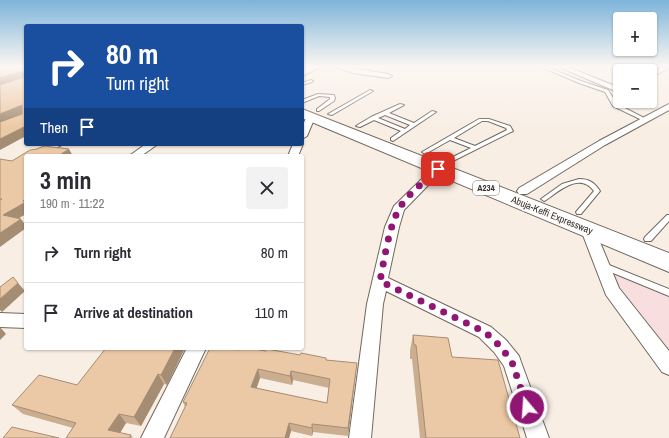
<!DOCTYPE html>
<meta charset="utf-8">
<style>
body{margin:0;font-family:"Archivo Narrow",sans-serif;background:#f2f2f3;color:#2b2b33;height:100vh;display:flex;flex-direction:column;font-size:15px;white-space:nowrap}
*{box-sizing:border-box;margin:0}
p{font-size:13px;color:#7c7c81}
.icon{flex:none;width:22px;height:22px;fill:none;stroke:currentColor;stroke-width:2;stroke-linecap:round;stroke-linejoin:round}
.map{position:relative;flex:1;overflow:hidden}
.side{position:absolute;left:24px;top:154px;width:280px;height:196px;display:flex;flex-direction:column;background:#fff;border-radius:4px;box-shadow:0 1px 3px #0004}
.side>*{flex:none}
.guide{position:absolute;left:24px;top:24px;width:280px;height:122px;border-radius:4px;box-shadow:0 1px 3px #0004;background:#1a4fa0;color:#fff;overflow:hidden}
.buttons{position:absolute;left:613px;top:12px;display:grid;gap:8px}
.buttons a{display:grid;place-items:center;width:44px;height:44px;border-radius:4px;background:#fff;box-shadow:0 1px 3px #0004;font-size:20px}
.pin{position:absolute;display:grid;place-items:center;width:34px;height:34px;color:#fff;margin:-17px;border-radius:8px;box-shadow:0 2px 6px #0006}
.me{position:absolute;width:44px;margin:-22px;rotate:342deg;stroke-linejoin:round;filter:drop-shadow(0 0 3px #0008)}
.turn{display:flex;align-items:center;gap:14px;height:84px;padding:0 16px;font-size:18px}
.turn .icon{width:52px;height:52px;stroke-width:2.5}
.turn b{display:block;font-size:28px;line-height:34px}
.then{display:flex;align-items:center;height:38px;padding:0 16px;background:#0003;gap:8px;font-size:15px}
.round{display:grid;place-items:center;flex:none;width:42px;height:42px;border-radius:4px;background:#f2f2f3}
.headline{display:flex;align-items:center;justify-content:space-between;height:68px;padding:0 16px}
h1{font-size:24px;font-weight:800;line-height:30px}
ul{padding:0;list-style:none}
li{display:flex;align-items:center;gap:12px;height:60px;padding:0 16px;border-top:1px solid #e1e1e2}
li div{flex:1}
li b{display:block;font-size:15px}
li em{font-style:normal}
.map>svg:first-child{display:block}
.commercial{fill:#f9dedf}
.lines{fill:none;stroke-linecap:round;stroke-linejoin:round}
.service-casing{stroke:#70685f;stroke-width:2}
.minor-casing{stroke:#70685f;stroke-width:2}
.tertiary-casing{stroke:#70685f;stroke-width:2}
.trunk-casing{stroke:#70685f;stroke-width:2}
.service{fill:#fff;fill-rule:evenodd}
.minor{fill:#fff;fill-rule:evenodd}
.tertiary{fill:#fff;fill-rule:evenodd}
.trunk{fill:#fff;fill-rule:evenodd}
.wall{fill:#cbad8f;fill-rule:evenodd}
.shaded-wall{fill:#a58d74}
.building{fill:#ecc9a6;stroke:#a58d74;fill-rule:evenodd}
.route{stroke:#911674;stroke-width:7;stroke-dasharray:0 12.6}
.labels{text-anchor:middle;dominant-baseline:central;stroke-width:3.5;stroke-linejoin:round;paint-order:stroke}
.shield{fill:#fffdfb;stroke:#726f6c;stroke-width:1}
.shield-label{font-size:9px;font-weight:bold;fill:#36322f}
.street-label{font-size:10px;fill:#36322f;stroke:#fffdfb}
</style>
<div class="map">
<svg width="669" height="438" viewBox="0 0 669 438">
<rect width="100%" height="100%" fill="#f8eee4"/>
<path class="commercial" d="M605,269L669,297V355Z"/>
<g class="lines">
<g class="service-casing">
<path id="service" d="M542,67H547L581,81L608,90L617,104L648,120L644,121L613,106L605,92L579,83Z
M311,80L313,81L312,82L302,85V83Z
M370,90L373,91L332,115L328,114Z
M318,94L334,95L335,98L334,101L319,111H317V109L330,99V97L319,96L302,103V100Z
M400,104L404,105L389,113L414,123L432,111L436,112L393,141L391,140V138L401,131L374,120L360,127L356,126L371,117ZM385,115L410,125L405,129L378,118Z
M479,119H489L510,126L513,131L449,163L447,162V160L471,148L450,140L427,153L425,154L422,152ZM482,121H488L506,128L507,130L475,146L454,138Z
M579,179C589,179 594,182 600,191L581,214H577L576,212L594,191C580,172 560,190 546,200L544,201L541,199L562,184Z
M667,215H669V221L651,241H645L644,239L645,237Z
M604,263L669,289V296L601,268L600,266L601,264Z"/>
</g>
<g class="minor-casing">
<path id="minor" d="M336,67H346L388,74L392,76L388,78L353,73Z
M559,67H568L620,88V93Z
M661,67L669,68L650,78V73Z
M669,104V110L605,145L527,194H519L517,191L519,188L599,141Z
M311,114L315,117L307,136L302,139V126L308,115Z
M302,143L303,144L298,156H288L293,144H302Z
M50,144H63L41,156H28L29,154Z
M146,144H158L141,156H129Z
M438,166L443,169L442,171L404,210L399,227L388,278L491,327L506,340L519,356L521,362L549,438H527L504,366L494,352L479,337L386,291L383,304L371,438H349L367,304L385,227L394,206L434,167Z
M588,226L593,227L595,230L619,288L669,351V375L662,372L606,295L581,230L583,227Z
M0,313L26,314V328L0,327Z
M187,348H206L164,438H141Z"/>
</g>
<g class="tertiary-casing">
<path id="tertiary" d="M308,67H320L302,76V70Z"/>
</g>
<g class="trunk-casing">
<path id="trunk" d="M302,109L669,253V272L302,118Z"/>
</g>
<use href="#service" class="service"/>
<use href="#minor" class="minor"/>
<use href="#tertiary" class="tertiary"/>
<use href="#trunk" class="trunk"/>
</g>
<path class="wall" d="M413,335L452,357L520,438H420L412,359H410V350Z
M185,348L167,385L164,384L141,426L126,423L120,433L131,435L133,438H66L73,428L23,414L12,405L77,385Z
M239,350L266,351L326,358V360L356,372L348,436L313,432L312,436L291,431L289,438H170L185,407L183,402ZM260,378L292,385L293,380L329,388L327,403L256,388Z"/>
<path class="shaded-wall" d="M22,71L26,78L0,85V78Z
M22,105L26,113L0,123V114Z
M24,127L26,130V136L0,150V139Z
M69,149L73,156H58Z
M26,199V214L9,224L3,215Z
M21,219L26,226V228L0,247V233Z
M18,283L25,291L2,312L0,310V299Z
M0,327L6,334L0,340Z
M175,348H185L167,385L161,375Z
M357,363L356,372L348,436V428Z
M258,369L260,378L254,396L251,387Z
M291,371L293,380L292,385L290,376Z
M158,374L164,384L141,426L134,417Z
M119,414L126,423L117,438L108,430Z
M289,423L291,431L289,438H285Z
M312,424L313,432L312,436Z"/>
<path class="building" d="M0,67H26V128L24,127L0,139V122L22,114V105L0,114V85L24,77V73L22,71L0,78Z
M44,146L69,149L58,156H26V182L25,183H26V199L23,201L26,202L3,215L21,219L0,233V200L2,199H0V159L12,161L30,150L37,149Z
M13,277L18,283L0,299V287Z
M413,335L448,338L452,357L498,360L520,438H426L416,345H414Z
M106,348H175L161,375L158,374L134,417L119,414L108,430L131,435L129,438H66L76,423L12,405L39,375L77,385Z
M210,348H227L239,350L240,348H249L266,351L267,349L300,355L301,353L326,358V360L357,363L348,428L312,424V428L289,423L285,438H170L187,403L183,402ZM258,369L290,376L291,371L330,379L327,403L251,387Z
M12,427L59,438H3Z"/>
<linearGradient id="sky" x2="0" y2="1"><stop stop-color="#7db4da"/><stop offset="0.52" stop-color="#fcf7f3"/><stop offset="1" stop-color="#fcf7f3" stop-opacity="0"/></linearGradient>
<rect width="669" height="128" fill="url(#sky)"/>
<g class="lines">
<path class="route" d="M438,169C426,181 408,193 399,209C389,226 384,261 380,281L485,332L500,346L512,362L527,407"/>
</g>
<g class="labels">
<rect class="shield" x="473" y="181" width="26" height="14" rx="3"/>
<g class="shield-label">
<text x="486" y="188">A234</text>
</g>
<g class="street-label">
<text transform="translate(552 215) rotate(22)">Abuja-Keffi Expressway</text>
</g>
</g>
</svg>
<div class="buttons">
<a>+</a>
<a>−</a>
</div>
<div class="pin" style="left:438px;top:169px;background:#d93025"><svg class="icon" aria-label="arrive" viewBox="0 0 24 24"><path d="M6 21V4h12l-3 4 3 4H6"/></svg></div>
<svg class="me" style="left:527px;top:407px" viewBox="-20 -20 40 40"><circle r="17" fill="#911674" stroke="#fff" stroke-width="3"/><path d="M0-11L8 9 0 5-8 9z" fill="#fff"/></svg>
<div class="guide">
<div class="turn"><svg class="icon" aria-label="right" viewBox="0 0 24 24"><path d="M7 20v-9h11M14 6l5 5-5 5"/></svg><div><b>80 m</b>Turn right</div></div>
<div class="then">Then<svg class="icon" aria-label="arrive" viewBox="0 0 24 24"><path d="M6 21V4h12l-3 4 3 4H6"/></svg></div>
</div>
<section class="side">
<div class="headline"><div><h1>3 min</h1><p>190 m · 11:22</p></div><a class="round"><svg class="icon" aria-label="close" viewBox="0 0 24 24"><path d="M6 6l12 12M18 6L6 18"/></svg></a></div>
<ul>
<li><svg class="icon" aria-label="right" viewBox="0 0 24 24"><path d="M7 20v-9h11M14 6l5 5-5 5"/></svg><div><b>Turn right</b></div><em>80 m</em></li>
<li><svg class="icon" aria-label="arrive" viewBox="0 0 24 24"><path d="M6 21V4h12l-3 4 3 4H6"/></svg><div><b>Arrive at destination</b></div><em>110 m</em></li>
</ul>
</section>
</div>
